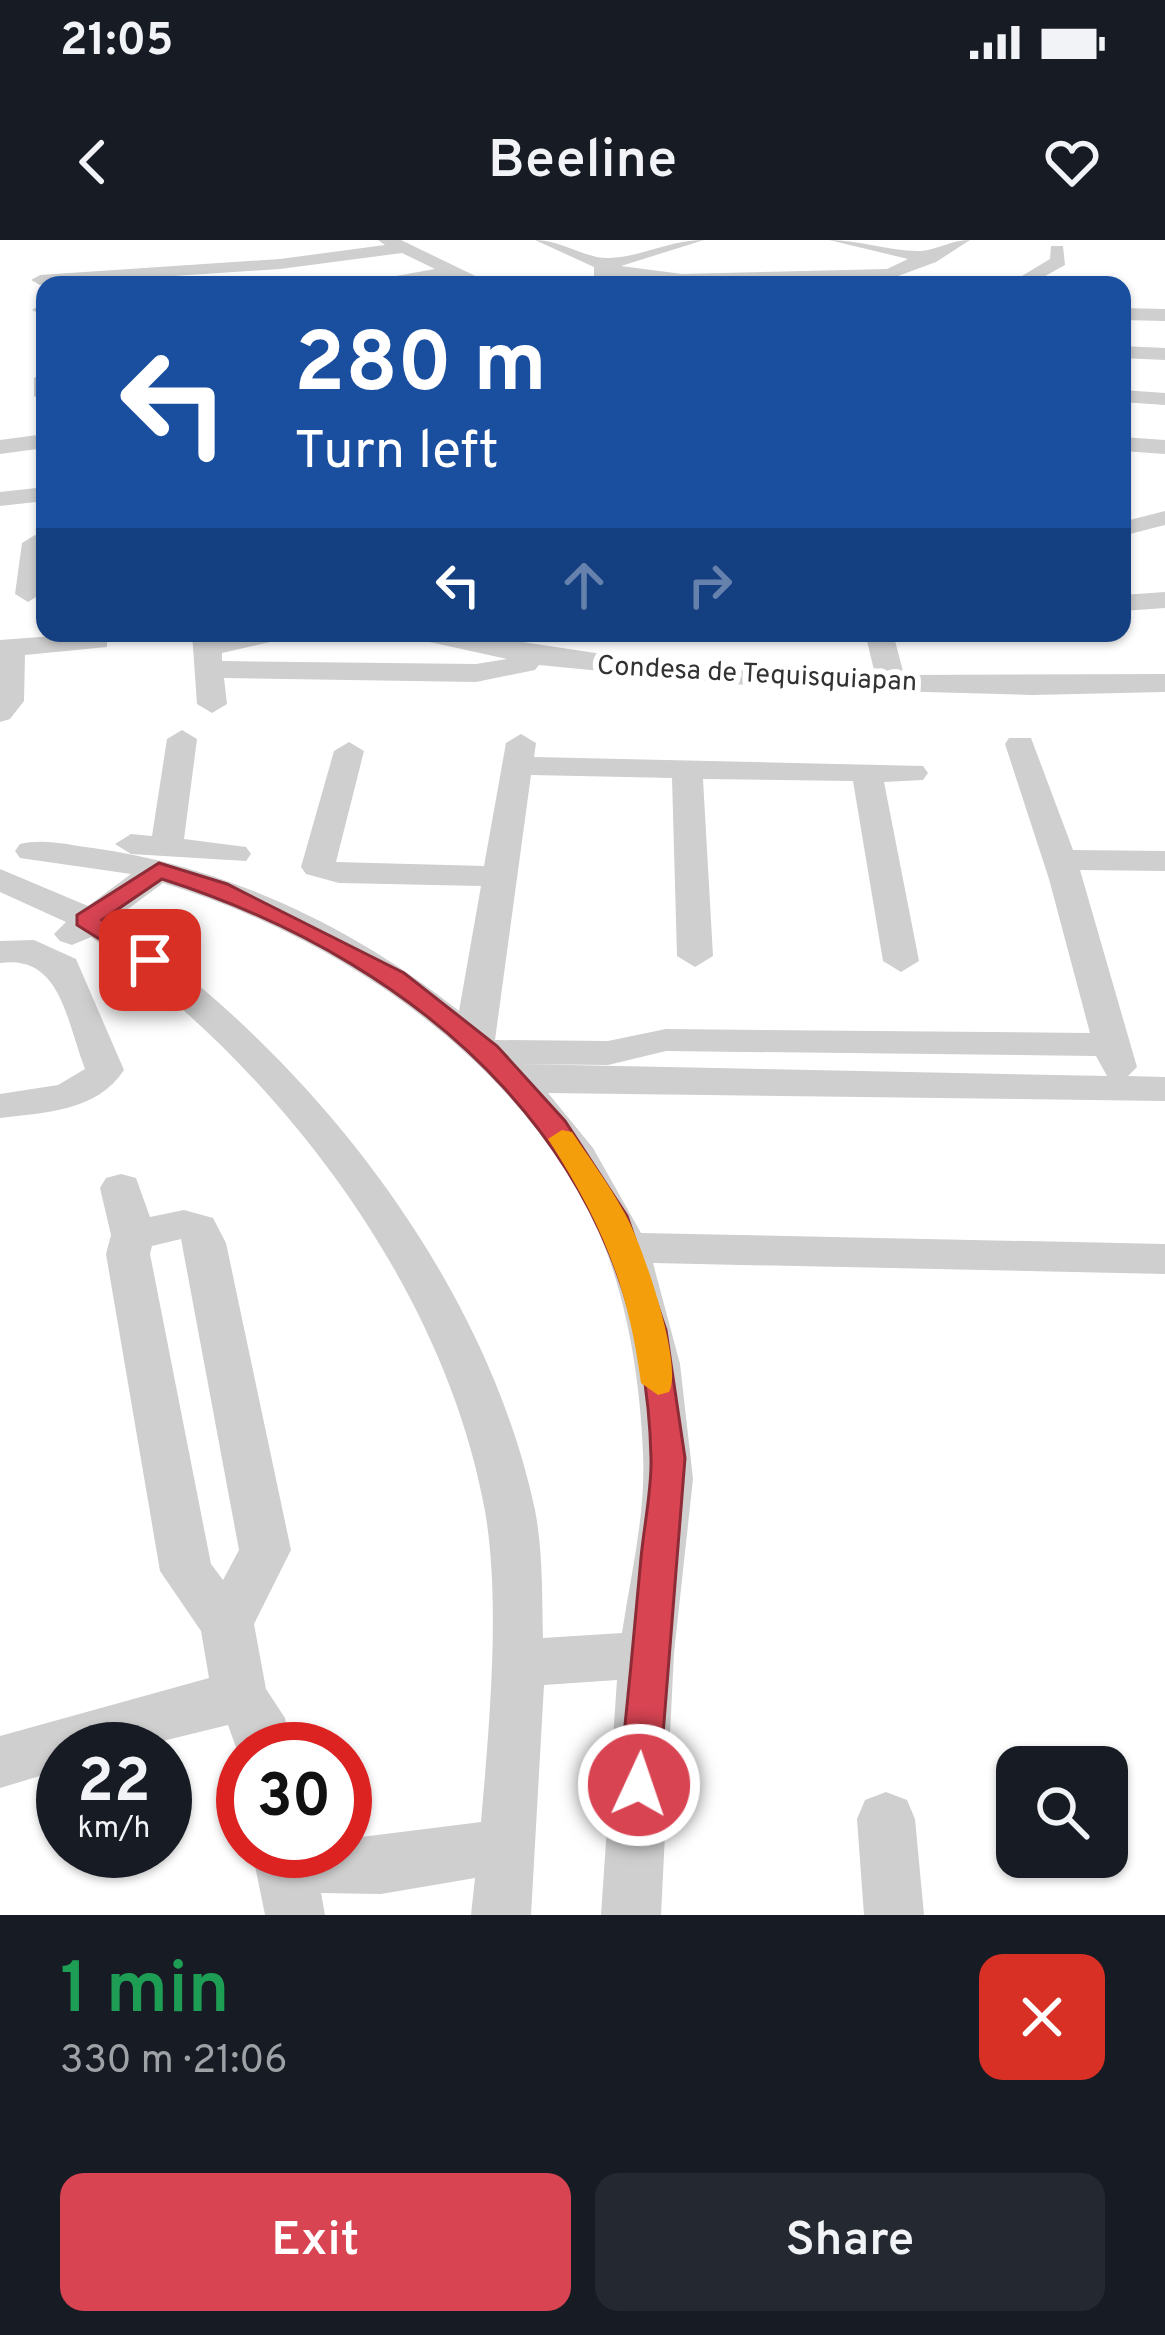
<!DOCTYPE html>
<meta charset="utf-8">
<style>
body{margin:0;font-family:Overpass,sans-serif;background:#242831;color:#f1f3f6;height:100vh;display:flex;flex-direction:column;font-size:45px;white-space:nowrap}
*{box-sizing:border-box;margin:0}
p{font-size:39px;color:#9ea1a6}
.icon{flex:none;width:66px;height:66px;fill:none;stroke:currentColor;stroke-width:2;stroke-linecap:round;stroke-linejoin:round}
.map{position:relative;height:1675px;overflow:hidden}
.panel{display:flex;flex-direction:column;background:#171b24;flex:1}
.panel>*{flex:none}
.guide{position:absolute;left:36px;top:36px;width:1095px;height:366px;border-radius:24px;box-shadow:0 3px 9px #0004;background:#1a4fa0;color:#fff;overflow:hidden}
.fabs{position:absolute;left:996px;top:1506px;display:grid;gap:24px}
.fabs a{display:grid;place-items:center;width:132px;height:132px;border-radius:24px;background:#171b24;box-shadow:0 3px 9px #0004;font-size:60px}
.speed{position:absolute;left:36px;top:1482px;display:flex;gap:24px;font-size:60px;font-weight:700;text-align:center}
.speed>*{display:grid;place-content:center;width:156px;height:156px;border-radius:50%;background:#171b24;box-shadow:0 3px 9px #0004;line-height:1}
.speed small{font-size:30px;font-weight:400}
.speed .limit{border:18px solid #d22;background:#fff;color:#111}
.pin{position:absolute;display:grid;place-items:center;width:102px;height:102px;color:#fff;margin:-51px;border-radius:24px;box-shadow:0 6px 18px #0006}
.me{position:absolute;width:132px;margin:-66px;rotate:3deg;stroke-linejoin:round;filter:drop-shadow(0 0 9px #0008)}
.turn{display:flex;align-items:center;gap:42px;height:252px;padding:0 60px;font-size:54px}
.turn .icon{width:156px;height:156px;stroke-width:2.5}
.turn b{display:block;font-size:84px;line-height:102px}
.lanes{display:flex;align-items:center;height:114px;padding:0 60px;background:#0003;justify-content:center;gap:60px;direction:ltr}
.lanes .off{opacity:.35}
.round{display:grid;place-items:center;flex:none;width:126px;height:126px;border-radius:24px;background:#242831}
.overview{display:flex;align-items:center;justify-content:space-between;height:204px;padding:0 60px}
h1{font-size:72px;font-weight:600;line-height:90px;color:#1e9e55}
.cta{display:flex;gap:24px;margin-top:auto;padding:24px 60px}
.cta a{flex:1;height:138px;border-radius:24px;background:#d94453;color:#fff;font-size:48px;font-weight:600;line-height:138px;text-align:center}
.cta a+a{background:#242831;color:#f1f3f6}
.status{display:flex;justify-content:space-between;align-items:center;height:84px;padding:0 60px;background:#171b24;direction:ltr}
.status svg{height:33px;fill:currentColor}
header{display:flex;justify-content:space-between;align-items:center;height:156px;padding:0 60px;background:#171b24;font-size:54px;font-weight:600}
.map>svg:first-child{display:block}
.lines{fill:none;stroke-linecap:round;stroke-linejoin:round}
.minor{fill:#cfcfcf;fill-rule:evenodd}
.route{fill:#d94453;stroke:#8d2c36;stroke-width:3}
.slow{fill:#f59e0b}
.labels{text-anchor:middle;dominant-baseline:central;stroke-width:12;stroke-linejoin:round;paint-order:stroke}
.far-street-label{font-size:27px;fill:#323232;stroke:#fff}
</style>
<div class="status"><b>21:05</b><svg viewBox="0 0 49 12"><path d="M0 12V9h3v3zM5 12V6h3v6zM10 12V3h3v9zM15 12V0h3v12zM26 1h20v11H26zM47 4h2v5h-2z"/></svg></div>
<header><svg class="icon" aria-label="back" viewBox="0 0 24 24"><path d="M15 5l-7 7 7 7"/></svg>Beeline<svg class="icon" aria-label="heart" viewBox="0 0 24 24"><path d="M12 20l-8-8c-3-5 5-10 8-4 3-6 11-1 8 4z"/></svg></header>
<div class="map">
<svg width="1165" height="1675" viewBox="0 0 1165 1675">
<rect width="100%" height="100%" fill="#fff"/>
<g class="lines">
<path class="minor" d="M378,0H401L494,45H470L453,37L346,45L435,29L402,13L280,29L40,45L31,40L40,35L280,19L385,5Z
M535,0C561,0 586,19 609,18C641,17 670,0 704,0L621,26L682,34L887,29L908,19L829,0C860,0 892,12 921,11C937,10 951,0 970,0L936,22L890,39L682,44L594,37V27Z
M1051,6H1063L1065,25L1029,45H1007L1050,19Z
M41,64H45V76L32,70Z
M1122,68L1165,69V81L1122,80Z
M1122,106L1165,108V120L1122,118Z
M44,132H45V162L34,156V138Z
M1122,150L1165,153V165L1122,162Z
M45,194V208L0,214V200Z
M1122,197L1165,200V214L1122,211Z
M45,247V261L0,266V252Z
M1165,271V285L1122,296V282Z
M35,295L45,299L41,354L28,362L15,354L22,303Z
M1165,352V368L1122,371V355Z
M93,393L107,395V407L25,415L24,461L10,479L0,482V400Z
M192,393H287L283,399L222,413V421L476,424L507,419L416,399L412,393H463L661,423L875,434L865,393H893L904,435L1165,434V452L1032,455L777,448L539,425L535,430L476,442L224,438L227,464L212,473L197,464Z
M182,490L197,499L184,599L246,607L251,614L246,621L131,614L115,604L131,594L152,596L167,499Z
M521,494L536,503L534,517L923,526L928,533L923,540L884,542L919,721L901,732L883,721L853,541L703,539L713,716L695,727L677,716L672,538L531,535L495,800L608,801L666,789L1090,793L1049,639L1005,504L1009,498H1031L1073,610L1165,611V631L1080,630L1137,827L1128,836L1165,837V861L548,853L593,908L641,993L1165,1004V1034L653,1023L680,1124L693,1239L674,1413L661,1675H601L617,1440L544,1445L531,1675H471L475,1638L381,1654L321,1653L325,1675H265L252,1611H345V1599L481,1582C489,1489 501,1363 485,1271C444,1044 276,826 91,697L72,705L60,701L54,694L66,682L0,652V629L88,666L131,634L20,618L15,611L20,604C43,598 70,605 93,608C227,627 354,687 459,771L481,646L339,643L306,634L301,627L334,511L349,502L364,511L336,622L484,626L506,503ZM163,643C334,695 509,812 591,975C625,1045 640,1134 643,1213C646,1274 631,1333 622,1393L543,1398C542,1357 543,1311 535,1270C485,1036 308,813 113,680ZM666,811L1096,816L1107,836L519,824L608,825Z
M34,700L76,719L124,830C96,872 46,872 0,878V854L58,845L85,829C66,780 61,714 0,723V701Z
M121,934L136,938L150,977L184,970L213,978L226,1003L291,1310L254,1384L266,1449L285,1478L291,1509H243V1527L228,1485L130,1509H63V1529L0,1548V1496L209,1438L201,1391L160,1331L106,1014L111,995L100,948L106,938ZM181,999L239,1310L223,1340L211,1324L150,1014L152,1006Z
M886,1552L907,1560L915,1579L924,1675H864L857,1579L865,1560Z"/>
</g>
<path class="route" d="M159,623L227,644L404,733L497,806L565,881L627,976L666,1090L685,1218L659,1545L654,1558L639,1564L625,1558L619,1545C627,1469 634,1394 641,1318C644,1285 652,1250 651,1218C645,920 431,725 162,639L102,680L159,714V725H141L77,685V675Z"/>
<path class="slow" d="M562,890L572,892C590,919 609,944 624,972C641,1000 684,1125 669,1152L658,1155L641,1143C628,1044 601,982 548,899Z"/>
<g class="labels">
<g class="far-street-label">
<text transform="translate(757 435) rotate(3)">Condesa de Tequisquiapan</text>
</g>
</g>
</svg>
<div class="fabs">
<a><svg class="icon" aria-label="search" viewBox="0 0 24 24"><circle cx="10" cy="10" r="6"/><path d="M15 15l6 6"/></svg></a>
</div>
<div class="speed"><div>22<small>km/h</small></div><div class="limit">30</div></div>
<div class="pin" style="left:150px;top:720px;background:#d93025"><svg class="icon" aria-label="arrive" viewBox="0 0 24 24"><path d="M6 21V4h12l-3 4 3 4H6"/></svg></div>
<svg class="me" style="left:639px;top:1545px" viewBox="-20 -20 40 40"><circle r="17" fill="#d94453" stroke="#fff" stroke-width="3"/><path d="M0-11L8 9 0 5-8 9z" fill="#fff"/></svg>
<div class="guide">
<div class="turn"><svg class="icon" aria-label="left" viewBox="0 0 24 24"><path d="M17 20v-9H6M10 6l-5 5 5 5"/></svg><div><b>280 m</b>Turn left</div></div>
<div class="lanes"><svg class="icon" aria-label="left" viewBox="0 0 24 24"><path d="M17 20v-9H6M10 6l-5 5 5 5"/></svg><svg class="icon off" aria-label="ahead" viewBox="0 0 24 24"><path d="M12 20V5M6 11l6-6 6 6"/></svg><svg class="icon off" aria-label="right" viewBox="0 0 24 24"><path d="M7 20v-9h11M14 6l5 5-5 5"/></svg></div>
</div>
</div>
<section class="panel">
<div class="overview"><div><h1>1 min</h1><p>330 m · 21:06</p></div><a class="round" style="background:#d93025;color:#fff"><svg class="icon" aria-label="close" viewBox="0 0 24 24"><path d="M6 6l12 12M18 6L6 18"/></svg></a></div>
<div class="cta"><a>Exit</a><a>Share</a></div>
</section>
